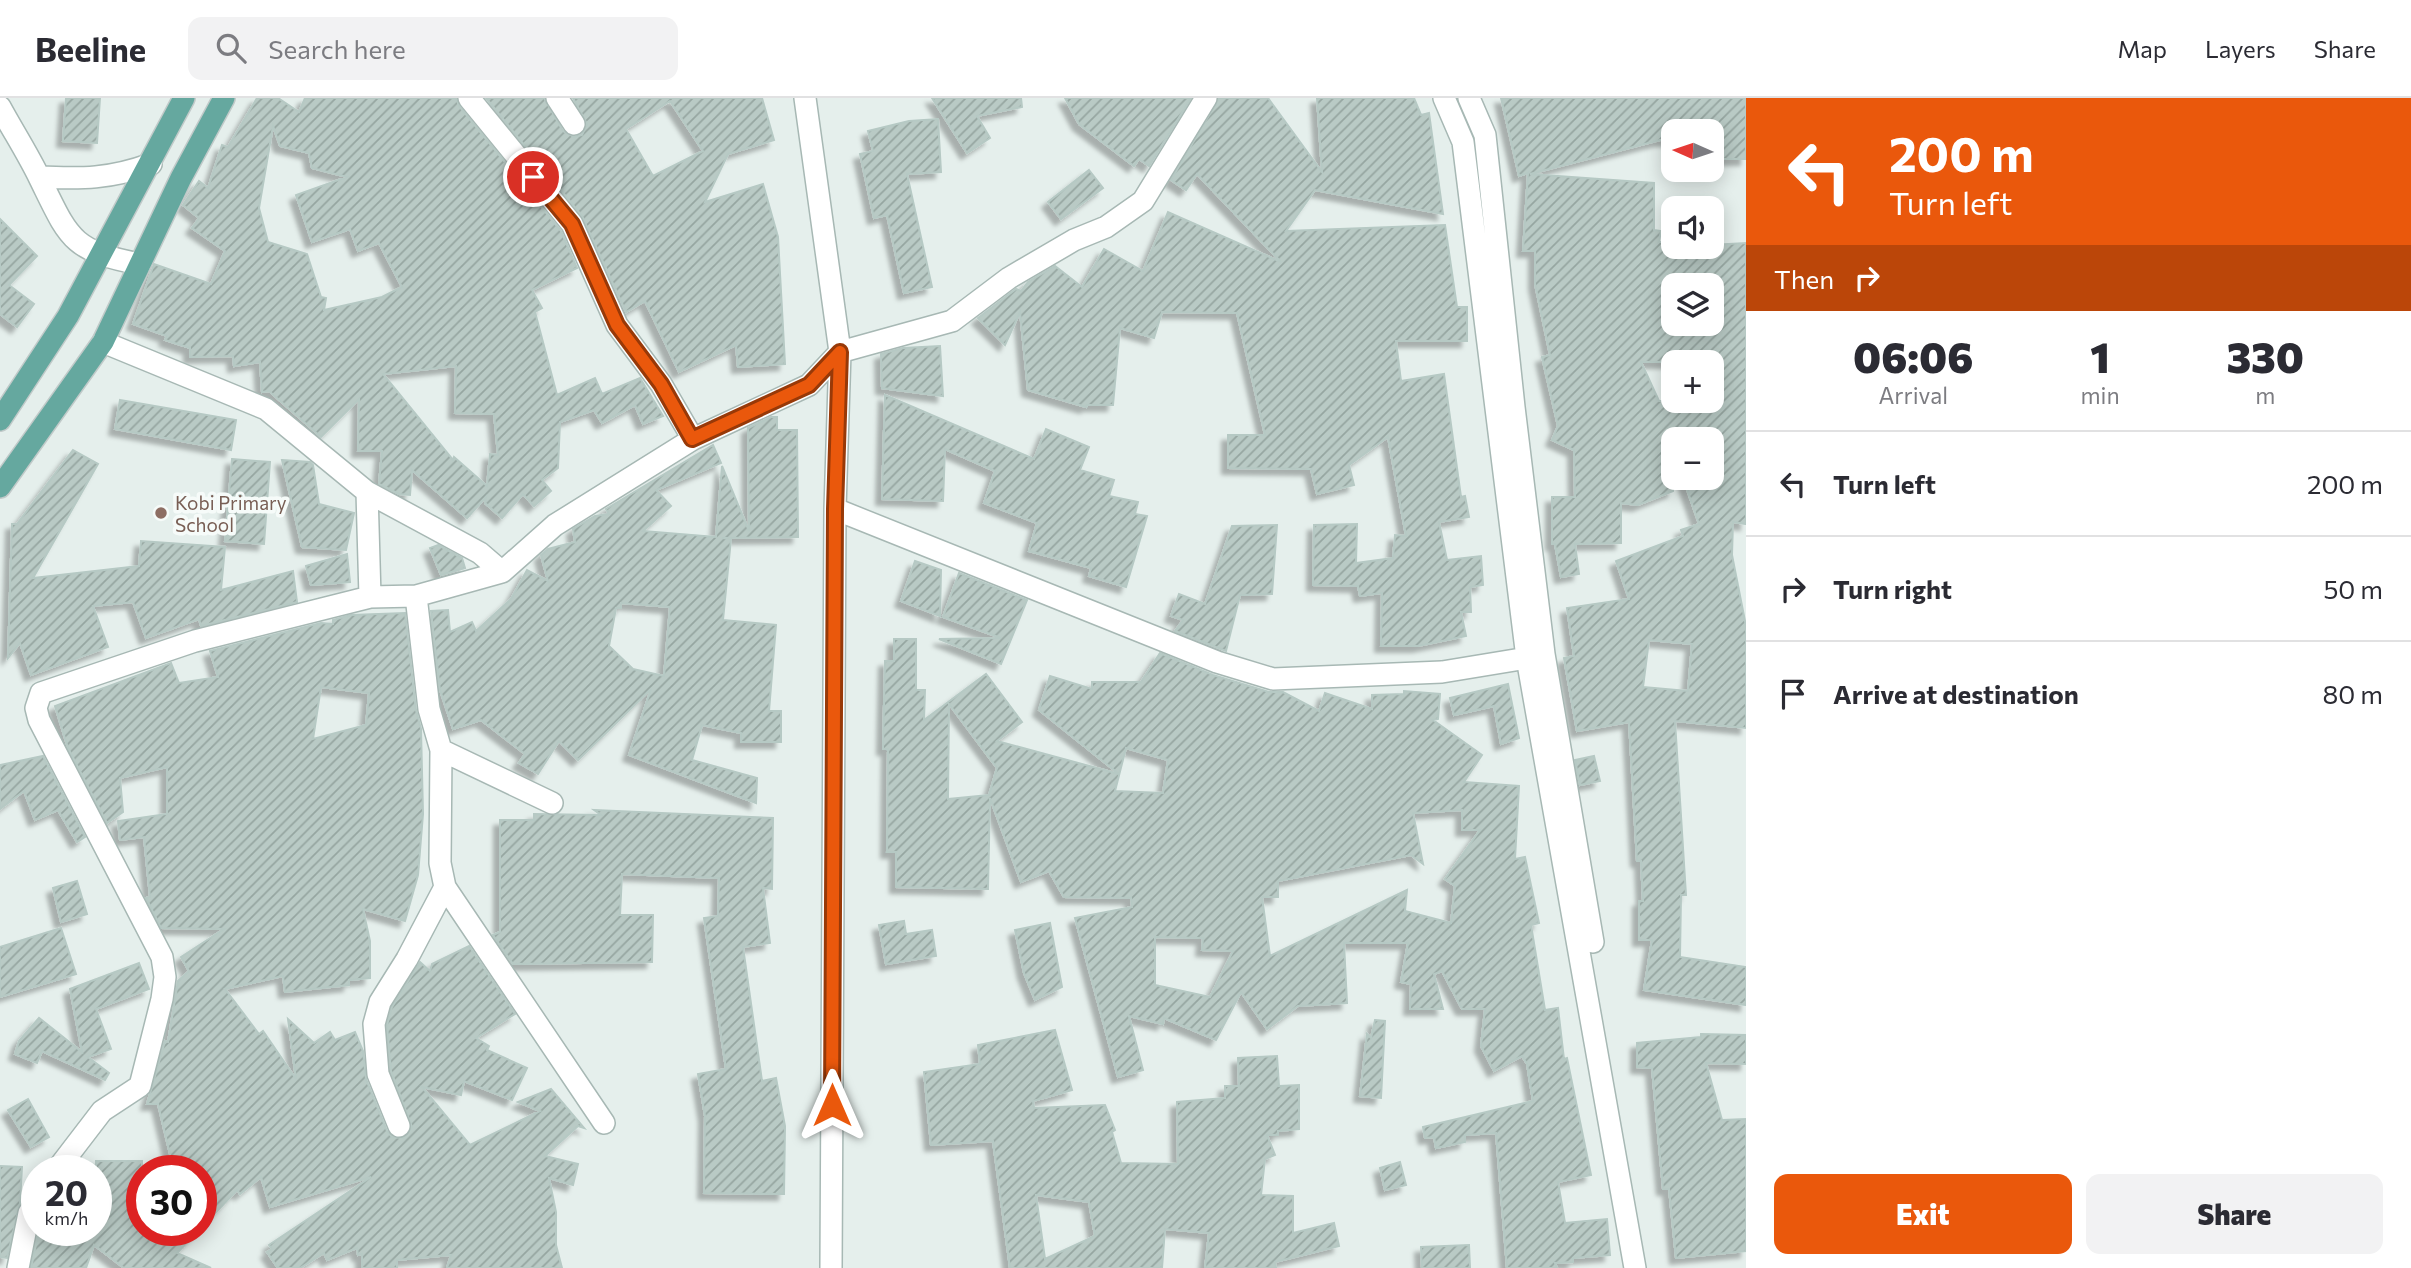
<!DOCTYPE html>
<meta charset="utf-8">
<style>
body{margin:0;font-family:Commissioner,sans-serif;background:#f2f2f3;color:#2b2b33;height:100vh;display:flex;flex-direction:column;font-size:26px;white-space:nowrap}
*{box-sizing:border-box;margin:0}
p{font-size:23px;color:#7c7c81}
.icon{flex:none;width:38px;height:38px;fill:none;stroke:currentColor;stroke-width:2;stroke-linecap:round;stroke-linejoin:round}
.map{position:relative;flex:1;overflow:hidden}
.side{display:flex;flex-direction:column;background:#fff;width:665px}
.side>*{flex:none}
.hud{background:#ea580c;color:#fff;overflow:hidden}
.needle{width:46px;rotate:273deg}
.tools{position:absolute;left:1661px;top:21px;display:grid;gap:14px}
.tools a{display:grid;place-items:center;width:63px;height:63px;border-radius:14px;background:#fff;box-shadow:0 4px 18px #0003;font-size:35px}
.speed{position:absolute;left:21px;top:1057px;display:flex;gap:14px;font-size:35px;font-weight:700;text-align:center}
.speed>*{display:grid;place-content:center;width:91px;height:91px;border-radius:50%;background:#fff;box-shadow:0 4px 18px #0003;line-height:1}
.speed small{font-size:18px;font-weight:400}
.speed .limit{border:10px solid #d22;background:#fff;color:#111}
.pin{position:absolute;display:grid;place-items:center;width:60px;height:60px;color:#fff;margin:-30px;border:4px solid #fff;border-radius:50%;box-shadow:0 2px 7px #0007}
.me{position:absolute;width:77px;margin:-38px;rotate:0deg;stroke-linejoin:round;filter:drop-shadow(0 0 5px #0008)}
.turn{display:flex;align-items:center;gap:24px;height:147px;padding:0 28px;font-size:32px}
.turn .icon{width:91px;height:91px;stroke-width:2.5}
.turn b{display:block;font-size:49px;line-height:60px}
.then{display:flex;align-items:center;height:66px;padding:0 28px;background:#0003;gap:14px;font-size:26px}
.eta{display:flex;justify-content:space-evenly;align-items:center;height:119px;text-align:center}
.eta b{font-size:42px;font-weight:800;line-height:49px}
.cta{display:flex;gap:14px;margin-top:auto;padding:14px 28px}
.cta a{flex:1;height:80px;border-radius:14px;background:#ea580c;color:#fff;font-size:28px;font-weight:800;line-height:80px;text-align:center}
.cta a+a{background:#f2f2f3;color:#2b2b33}
ul{padding:0;list-style:none}
li{display:flex;align-items:center;gap:21px;height:105px;padding:0 28px;border-top:2px solid #e1e1e2}
li div{flex:1}
li b{display:block;font-size:26px}
li em{font-style:normal}
header{display:flex;align-items:center;gap:42px;box-sizing:border-box;height:98px;padding:0 35px;background:#fff;border-bottom:2px solid #e1e1e2}
header strong{font-size:33px}
nav{display:flex;gap:38px;margin-inline-start:auto;font-size:24px}
.search{width:490px;height:63px;background:#f2f2f3;display:flex;align-items:center;gap:18px;box-sizing:border-box;padding:0 24px;border-radius:14px;color:#7c7c81;font-size:26px}
main{display:flex;flex:1;min-height:0}
.map>svg:first-child{display:block}
.building{fill:url(#building-hatch);stroke:#b6c9c4;stroke-width:2;fill-rule:evenodd;filter:url(#shadow)}
.lines{fill:none;stroke-linecap:round;stroke-linejoin:round}
.minor-casing{stroke:#a7b8b4;stroke-width:24}
.major-casing{stroke:#c1cac9;stroke-width:24}
.minor{stroke:#fff;stroke-width:21}
.major{stroke:#65a89f;stroke-width:21}
.route-casing{stroke:#983908;stroke-width:18}
.route{stroke:#ea580c;stroke-width:12}
.education-dot{fill:#8d6e63;stroke:#f6fbf9;stroke-width:2.5}
.labels{text-anchor:middle;dominant-baseline:central;stroke-width:7;stroke-linejoin:round;paint-order:stroke}
.education-label{font-size:19px;fill:#785e54;stroke:#f6fbf9;text-anchor:start}
</style>
<header>
<strong>Beeline</strong>
<div class="search"><svg class="icon" aria-label="search" viewBox="0 0 24 24"><circle cx="10" cy="10" r="6"/><path d="M15 15l6 6"/></svg>Search here</div>
<nav><a>Map</a><a>Layers</a><a>Share</a></nav>
</header>
<main>
<div class="map">
<svg width="1746" height="1170" viewBox="0 0 1746 1170">
<defs>
<pattern id="building-hatch" width="6" height="6" patternUnits="userSpaceOnUse" patternTransform="scale(1.75)"><rect width="6" height="6" fill="#b9cac5"/><path d="M-1 1l2-2M0 6l6-6M5 7l2-2" fill="none" stroke="#96a6a1"/></pattern>
<filter id="shadow"><feDropShadow dx="-6" dy="6" stdDeviation="2" flood-color="#0004"/></filter>
</defs>
<rect width="100%" height="100%" fill="#e5efec"/>
<path class="building" d="M66,0H100L97,45L63,43Z
M257,0H278L299,14L305,0H456L459,8L561,133L577,170L532,192L542,210L535,214L557,297L595,280L602,296L640,280L663,318L643,326L635,307L602,325L594,312L560,324L558,370L542,382L551,393L534,408L523,396L502,420L485,405L486,399L467,420L412,372L410,397L399,396L379,386L382,353H358L359,301L321,339L269,293L262,294L260,264L234,268L233,258L190,259V250L165,242L167,238L133,226L154,166L211,186L225,153L192,130L199,120L183,107L199,83L208,90L222,47L228,49ZM273,28L280,48L309,55L312,70L347,79L296,97L312,144L350,131L358,153L379,145L402,189L382,199L324,212L326,200L321,199L307,156L268,144L259,110ZM456,268L455,315L494,316L498,357L490,356L487,388L454,359L453,362L383,276Z
M486,0H544L563,33L574,39L582,37L587,26L573,0H762L774,42L728,56L705,104L763,86L778,139L785,266L738,269L736,247L679,274L645,203L626,214L582,118ZM670,3L703,53L653,78L626,31Z
M932,0H1021L1022,9L977,18L990,40L967,55Z
M1065,0H1191L1149,68L1139,61L1134,68L1079,26Z
M1219,0H1268L1322,74L1317,0H1414L1421,17L1429,15L1443,116L1315,92L1286,133L1445,127L1457,209H1467V243H1396L1401,283L1444,276L1461,399L1465,398L1469,419L1439,424L1447,462L1481,458L1483,487L1470,489L1471,514H1461L1466,538L1418,548H1381L1382,495L1360,498L1358,488L1313,487L1314,427L1357,426L1356,465L1393,460L1395,437L1406,438L1388,339L1349,367L1354,387L1317,396L1311,371L1228,370V337H1265L1237,215L1162,214L1154,240L1120,230L1113,307H1087L1086,309L1028,292L1020,214L1005,247L978,220L1016,191L1021,193L1028,184L1055,168L1082,189L1104,151L1143,173L1168,114L1281,164L1197,76L1186,92L1171,82Z
M1501,0H1746V61H1712V33H1673V42H1660L1530,76L1654,85V132L1661,133L1659,144H1673V149L1746,145V426L1733,424L1732,457L1746,528V630L1675,623L1686,797H1681L1680,859L1746,869V907L1644,892L1652,842H1639V803H1643L1641,763H1637L1629,624L1577,633L1564,560L1574,558L1567,510L1629,501L1616,463L1683,438L1681,432L1699,426L1683,380H1712V341H1673V393L1638,407L1621,405V445L1575,446L1579,476L1561,479L1555,446H1552V399H1575L1574,352L1552,342L1558,328L1542,259L1550,257L1535,186V153H1523L1528,75L1519,78ZM1673,187H1712V226H1673ZM1641,264H1712V303H1659ZM1649,542L1692,546L1688,593L1643,589Z
M938,21L941,74L907,76L932,189L904,195L887,117L874,120L860,56L873,53L868,33L909,23Z
M1089,72L1103,90L1061,121L1048,104Z
M0,121L37,158L9,187L34,206L17,229L0,216Z
M940,248L943,298L882,290L881,256L903,250Z
M885,297L1034,361L1046,331L1089,349L1080,372L1114,382L1109,398L1138,404L1135,416L1147,418L1126,489L1089,478L1091,470L1029,453L1037,425L984,405L995,373L945,351L943,403L882,401Z
M120,302L236,322L231,352L115,331Z
M771,319H777V332H797L798,439L722,440L731,441L723,522L776,527L769,613H781V644H741V635L702,627L692,662L757,680L756,705L629,657L651,591L578,662L559,643L538,676L519,665L525,656L481,622L453,631L440,592L431,513L448,512L450,534L472,524L476,533L511,501L527,472L548,483L541,457L548,451L575,444L573,431L595,418L609,416L606,411L713,347L721,365L656,392L671,408L643,433L716,439L722,368L749,433L748,330ZM621,505L670,509L664,578L633,571L609,548L616,510H621Z
M73,352L98,366L33,480L139,468L141,443L225,449L221,492L293,473L297,504L201,528L199,521L146,540L133,504L93,508L108,549L31,577L20,545L8,560L12,426H17Z
M232,361L270,364L264,446L225,443Z
M282,362L310,364L313,367L319,406L354,415L346,452L302,449Z
M1277,427L1272,496L1240,497L1226,553L1175,533L1183,522L1171,518L1179,496L1205,506L1232,428Z
M438,447L462,460L465,470L441,477L430,450Z
M347,456L350,484L311,487L306,468Z
M915,463L941,472L940,518L901,503Z
M959,475L1027,502L1001,566L939,541L1001,540L943,519Z
M405,515L416,612L421,631L423,716L418,777L405,823L363,811L370,843V880L349,882V887L285,894L283,878L225,891L259,936L263,933L296,981L288,921L314,945L330,934L335,942L355,934L363,953L366,981L387,1033L392,1039L403,1040L412,1029L391,973L387,927L392,909L420,864L430,873L432,866L469,848L515,916L476,940L489,948L487,952L527,970L512,1002L464,983L461,997L422,989L470,1047L540,1013L518,1004L551,991L584,1030L578,1028L545,1058L578,1066L573,1087L549,1080L556,1114V1147L562,1170H447L451,1157L397,1162V1170H362V1156L358,1157L357,1150L327,1162L324,1155L300,1170H278L267,1154L272,1151L269,1147L371,1079L270,1109L261,1079L240,1096L237,1092L201,1130V1073H174L158,1006H147L165,943L168,944L178,883L189,873L181,859L224,831L161,830L146,800L150,799L144,739L120,742L118,723L167,716V669L120,680L123,714L107,725L68,650L55,608L171,565L179,585L218,579L210,553L321,525L333,526V522L351,517ZM321,589L369,595L366,627L313,641Z
M894,541H916V592H925L924,622L986,576L1022,624L997,643L1119,676L1039,612L1050,578L1092,591V584H1141L1160,555L1213,577L1269,594H1283L1319,613L1325,595L1372,611V597L1404,596V593L1440,596L1438,621L1433,622L1482,657L1464,684L1519,688L1515,761L1525,759L1539,825L1531,827L1545,912L1558,910L1564,961L1567,960L1591,1077L1558,1084L1565,1125L1607,1121L1610,1157L1573,1160V1164L1555,1165L1557,1170H1507L1496,1035L1465,1037V1044L1436,1050L1434,1039L1425,1040L1423,1029L1533,1003L1527,966L1522,958L1494,973L1481,948L1485,911H1462L1442,873L1434,876L1443,911H1410L1411,886L1401,884L1408,845H1344L1347,905L1298,908L1267,931L1241,894L1216,942L1164,920L1163,926L1129,918L1143,972L1118,979L1075,820L1132,809L1131,800L1064,799L1049,773L1021,784L990,700L988,791L896,789V754H887L888,651H883L885,563H894ZM949,606L997,670L989,697L948,701ZM1126,650L1168,662L1163,695L1115,693ZM1462,712V732H1480L1445,781L1455,788L1451,825L1405,813L1407,792L1270,858L1262,799H1278V783L1411,757L1423,766L1413,715ZM1155,839L1203,840L1202,852L1233,853L1210,899L1155,887Z
M1508,586L1519,640L1501,646L1494,608L1454,617L1450,600Z
M43,658L85,739L77,744L58,712L35,722L24,693L0,711V667Z
M1594,658L1600,683L1580,687L1575,662Z
M594,712L773,720L772,791L763,790L770,845L743,849L762,983L776,980L785,1028L784,1096L704,1095L705,1018L698,976L726,971L704,820L718,818L719,780L622,776L620,817H653L652,864L513,866L493,837L500,834V722H534V716L601,717Z
M77,783L87,816L61,824L53,790Z
M904,823L906,836L932,832L936,858L886,866L879,827Z
M1050,825L1062,889L1035,902L1024,875L1015,832Z
M61,830L76,876L0,899V849Z
M139,865L149,891L96,911L111,951L88,959L109,975L105,982L42,953L37,965L15,956L19,943L39,920L82,954L70,891Z
M1375,922L1385,923L1381,1000L1360,998L1367,936L1371,940Z
M1055,932L1072,992L1033,1003L1034,1010L1105,1007L1115,1032L1112,1034L1121,1065L1178,1066L1177,1004L1225,1000V988H1239L1238,960L1277,958L1279,988L1299,987V1031L1278,1033V1037H1267L1275,1057L1265,1061L1261,1097L1293,1098V1135L1334,1125L1339,1148L1275,1164L1276,1170H1205L1209,1135L1165,1131L1162,1170H1010L993,1043L931,1047L924,974L980,966L978,947ZM1036,1097L1089,1104L1095,1138L1045,1161Z
M1701,936L1746,937V966L1706,965L1722,1022L1746,1021V1153L1676,1160L1669,1091H1663L1652,970L1637,969V945L1701,939Z
M28,1001L49,1039L31,1049L8,1012Z
M96,1063H142V1132H199L177,1155L211,1170H124L94,1147L86,1170H31L39,1132H96Z
M1400,1064L1406,1087L1385,1092L1380,1070Z
M0,1068L22,1069L20,1105L7,1160L0,1159Z
M1469,1147L1470,1170H1422L1421,1149Z"/>
<g class="lines">
<g class="minor-casing">
<path id="minor" d="M469,0L572,126L617,227L661,286L693,341
M557,0L574,26
M805,0L840,254L835,411L831,1170
M1444,0L1463,44L1527,560L1635,1170
M1469,0L1485,37L1514,309L1544,556L1593,844
M0,9C13,33 28,56 40,81C69,140 71,153 140,166
M39,79C82,81 110,81 151,66
M103,244L266,311L367,394L370,499
M367,394L480,455L502,474
M835,411L1217,564L1273,581L1442,574L1527,560
M416,498L502,474L555,427L693,341L809,287L840,254L952,223L1009,180L1074,142L1106,129L1143,103L1206,0
M441,652L552,705
M399,1028L378,976L374,926L380,904L407,861L445,789
M56,1073L102,1013L140,988L162,901L165,879L162,859L39,622L36,610L41,595L195,543L370,499L416,498L429,611L441,652L440,765L445,789L604,1025
M18,1170L29,1115L37,1104"/>
</g>
<g class="major-casing">
<path id="major" d="M0,322L68,218L184,0
M0,389L103,244L181,80L224,0"/>
</g>
<use href="#minor" class="minor"/>
<use href="#major" class="major"/>
</g>
<g class="lines">
<g class="route-casing">
<path id="route" d="M533,79L572,126L617,227L661,286L692,341L809,287L840,254L835,411L832,1007"/>
</g>
<use href="#route" class="route"/>
</g>
<circle class="education-dot" cx="161" cy="415" r="7"/>
<g class="labels">
<g class="education-label">
<text x="175" y="404">Kobi Primary<tspan x="175" dy="22">School</tspan></text>
</g>
</g>
</svg>
<div class="tools">
<a><svg class="needle" viewBox="-14 -14 28 28"><path d="M0-13l5 13h-10z" fill="#e53935"/><path d="M0 13l5-13h-10z" fill="#7c7c81"/></svg></a>
<a><svg class="icon" aria-label="sound" viewBox="0 0 24 24"><path d="M4 9h4l5-4v14l-5-4H4zM17 9q2 3 0 6"/></svg></a>
<a><svg class="icon" aria-label="layers" viewBox="0 0 24 24"><path d="M12 4l9 5-9 5-9-5zM3 14l9 5 9-5"/></svg></a>
<a>+</a>
<a>−</a>
</div>
<div class="speed"><div>20<small>km/h</small></div><div class="limit">30</div></div>
<div class="pin" style="left:533px;top:79px;background:#d93025"><svg class="icon" aria-label="arrive" viewBox="0 0 24 24"><path d="M6 21V4h12l-3 4 3 4H6"/></svg></div>
<svg class="me" style="left:832px;top:1007px" viewBox="-20 -20 40 40"><path d="M0-17L14 15 0 8-14 15z" fill="#ea580c" stroke="#fff" stroke-width="4"/></svg>
</div>
<section class="side">
<div class="hud">
<div class="turn"><svg class="icon" aria-label="left" viewBox="0 0 24 24"><path d="M17 20v-9H6M10 6l-5 5 5 5"/></svg><div><b>200 m</b>Turn left</div></div>
<div class="then">Then<svg class="icon" aria-label="right" viewBox="0 0 24 24"><path d="M7 20v-9h11M14 6l5 5-5 5"/></svg></div>
</div>
<div class="eta">
<div><b>06:06</b><p>Arrival</p></div>
<div><b>1</b><p>min</p></div>
<div><b>330</b><p>m</p></div>
</div>
<ul>
<li><svg class="icon" aria-label="left" viewBox="0 0 24 24"><path d="M17 20v-9H6M10 6l-5 5 5 5"/></svg><div><b>Turn left</b></div><em>200 m</em></li>
<li><svg class="icon" aria-label="right" viewBox="0 0 24 24"><path d="M7 20v-9h11M14 6l5 5-5 5"/></svg><div><b>Turn right</b></div><em>50 m</em></li>
<li><svg class="icon" aria-label="arrive" viewBox="0 0 24 24"><path d="M6 21V4h12l-3 4 3 4H6"/></svg><div><b>Arrive at destination</b></div><em>80 m</em></li>
</ul>
<div class="cta"><a>Exit</a><a>Share</a></div>
</section>
</main>
